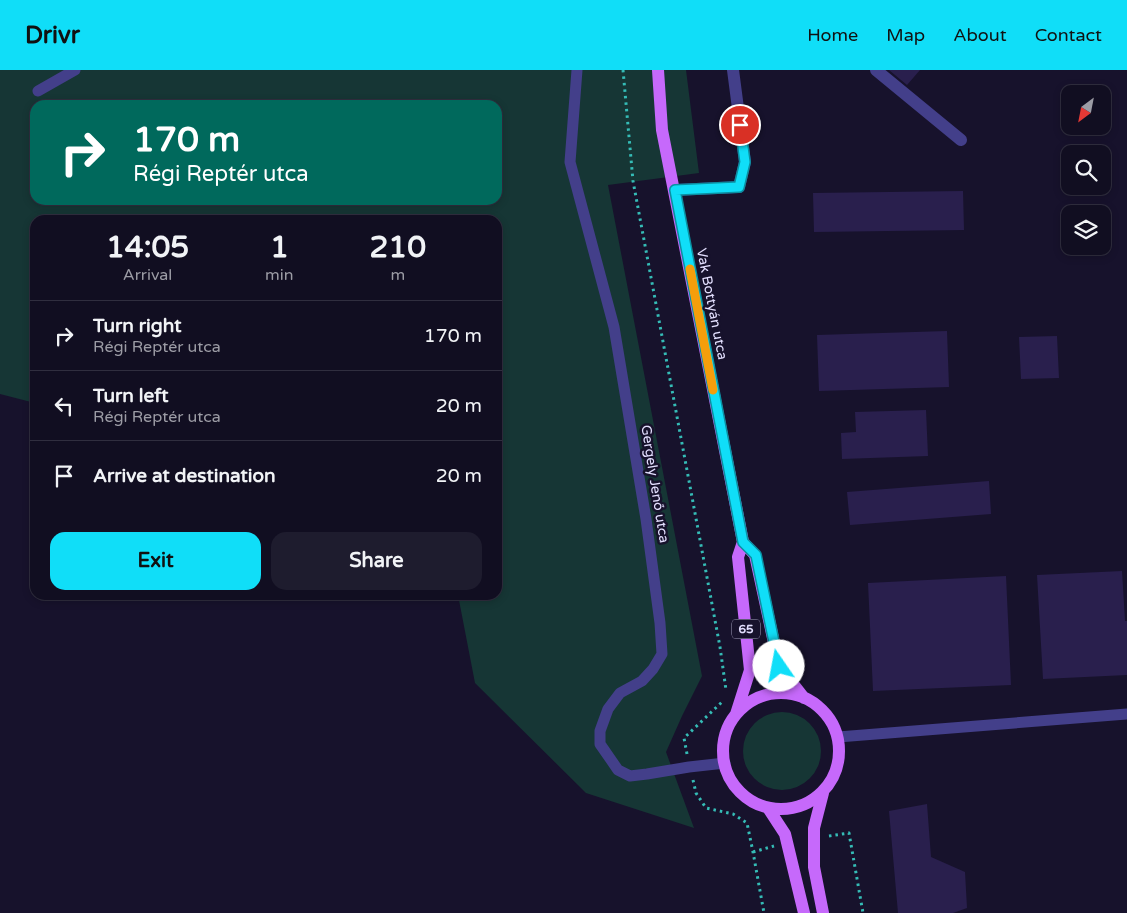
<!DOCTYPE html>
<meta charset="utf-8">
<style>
body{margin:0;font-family:"Varela Round",sans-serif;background:#1e1c2e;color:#f1f3f6;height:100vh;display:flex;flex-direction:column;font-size:19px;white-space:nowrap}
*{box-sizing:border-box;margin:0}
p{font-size:16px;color:#9c9ca5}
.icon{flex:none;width:28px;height:28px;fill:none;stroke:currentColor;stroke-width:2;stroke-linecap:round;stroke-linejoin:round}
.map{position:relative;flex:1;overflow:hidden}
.drawer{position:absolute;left:30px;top:145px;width:472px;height:385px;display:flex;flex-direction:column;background:#110e21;border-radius:15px;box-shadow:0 2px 8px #0003,0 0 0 1px #302e3f}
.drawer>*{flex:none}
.hud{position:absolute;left:30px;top:30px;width:472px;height:105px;border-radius:15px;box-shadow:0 2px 8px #0003,0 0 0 1px #302e3f;background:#00695c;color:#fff;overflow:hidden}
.needle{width:32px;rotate:212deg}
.tools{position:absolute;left:1061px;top:15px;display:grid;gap:10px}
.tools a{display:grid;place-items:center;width:50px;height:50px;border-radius:10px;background:#110e21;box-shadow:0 2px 8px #0003,0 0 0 1px #302e3f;font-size:25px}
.pin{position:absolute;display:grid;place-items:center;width:42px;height:42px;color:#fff;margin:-21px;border:2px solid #fff;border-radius:50%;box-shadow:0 1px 5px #0007}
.me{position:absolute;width:55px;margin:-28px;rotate:348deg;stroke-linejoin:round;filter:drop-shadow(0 0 4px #0008)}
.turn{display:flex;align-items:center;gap:18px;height:105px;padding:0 20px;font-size:22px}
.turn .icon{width:65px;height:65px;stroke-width:2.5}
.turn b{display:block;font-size:35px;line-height:42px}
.eta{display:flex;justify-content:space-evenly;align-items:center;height:85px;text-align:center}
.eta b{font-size:30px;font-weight:700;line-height:35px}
.button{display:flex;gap:10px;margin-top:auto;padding:10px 20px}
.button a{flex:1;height:58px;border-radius:15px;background:#10def8;color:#111;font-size:20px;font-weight:700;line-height:58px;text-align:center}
.button a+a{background:#1e1c2e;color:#f1f3f6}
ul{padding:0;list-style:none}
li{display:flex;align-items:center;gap:15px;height:70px;padding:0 20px;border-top:1px solid #302e3f}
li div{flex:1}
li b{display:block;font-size:19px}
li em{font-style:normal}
header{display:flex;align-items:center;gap:30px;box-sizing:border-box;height:70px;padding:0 25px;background:#10def8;color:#111}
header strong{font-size:24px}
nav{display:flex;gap:28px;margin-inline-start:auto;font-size:18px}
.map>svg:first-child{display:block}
.green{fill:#163635;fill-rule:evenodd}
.building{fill:#291f4d}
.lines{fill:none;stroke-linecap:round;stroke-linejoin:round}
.path{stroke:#35bcb6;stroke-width:3;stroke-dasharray:2.5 4;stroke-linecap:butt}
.service{stroke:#433f8a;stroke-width:11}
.minor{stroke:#433f8a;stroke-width:12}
.primary{stroke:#c669fb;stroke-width:12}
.route-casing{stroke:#0a90a1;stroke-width:12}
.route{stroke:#10def8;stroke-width:9}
.slow{stroke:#f59e0b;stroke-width:9}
.labels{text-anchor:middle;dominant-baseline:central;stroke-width:5;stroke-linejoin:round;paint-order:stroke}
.shield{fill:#17122c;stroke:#a6a2bf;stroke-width:1}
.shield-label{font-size:12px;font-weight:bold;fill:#e3dffe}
.street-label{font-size:14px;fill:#e3dffe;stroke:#17122c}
</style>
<header>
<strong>Drivr</strong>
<nav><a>Home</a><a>Map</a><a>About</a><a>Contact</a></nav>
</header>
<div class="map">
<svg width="1127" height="843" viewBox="0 0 1127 843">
<rect width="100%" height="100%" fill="#17122c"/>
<path class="green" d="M0,0H686L699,103L608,115L702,606L682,646L666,682L694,758L586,723L475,613L458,525H498V150H35V333L0,324ZM35,35H498V130H35Z
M743 681a39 39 0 1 1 78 0a39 39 0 1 1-78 0Z"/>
<path class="building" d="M889,0H920L907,15Z
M963,121L964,160L814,162L813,123Z
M947,261L949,317L819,321L817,265Z
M1057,266L1059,308L1021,309L1019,267Z
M926,340L928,386L842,389L841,363L856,362L855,342Z
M989,411L991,444L850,455L847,422Z
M1122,501L1125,551H1127V605L1043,609L1037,505Z
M1006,506L1011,615L873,621L868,513Z
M927,734L931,787L965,802L967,838L953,843H898L889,741Z"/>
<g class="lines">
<path class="path" d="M623,0L633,111L720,577L726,620
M687,684L684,668L722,632
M693,710L696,723L706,738L733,744L747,753L753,782L764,843
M829,766L849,763L863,843
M753,782L774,776"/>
<path class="service" d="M577,0L570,92L614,257L646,449L660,553L662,584L653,599L642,611L620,623L608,639L600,661V674L618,700L630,706L647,704L689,697L725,693
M38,21L75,0
M838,667L1127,644"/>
<path class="minor" d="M876,0L961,70
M675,120L739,117L745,92L733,0"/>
<path class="primary" d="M658,0L662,60L743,472L738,487L750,600L736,644
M743,472L755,485L779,596L804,628
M723 681a58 58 0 1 1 116 0a58 58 0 1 1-116 0Z
M768,738L785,764L804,843
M823,843L814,797V758L823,723"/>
</g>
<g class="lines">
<g class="route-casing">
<path id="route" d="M740,55L745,92L739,117L675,120L743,472L756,485L779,596"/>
</g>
<use href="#route" class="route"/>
<path class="slow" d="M690,199L713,320"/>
</g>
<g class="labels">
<rect class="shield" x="732" y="549.5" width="28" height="19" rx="4"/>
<g class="shield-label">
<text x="746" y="559">65</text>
</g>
<g class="street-label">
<text transform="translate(712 234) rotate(79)">Vak Bottyán utca</text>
<text transform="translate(655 414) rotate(81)">Gergely Jenő utca</text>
</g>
</g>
</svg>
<div class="tools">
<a><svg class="needle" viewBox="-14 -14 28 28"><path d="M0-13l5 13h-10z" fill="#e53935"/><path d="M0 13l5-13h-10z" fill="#9c9ca5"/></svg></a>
<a><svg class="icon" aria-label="search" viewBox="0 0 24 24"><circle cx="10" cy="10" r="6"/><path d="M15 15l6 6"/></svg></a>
<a><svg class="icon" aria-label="layers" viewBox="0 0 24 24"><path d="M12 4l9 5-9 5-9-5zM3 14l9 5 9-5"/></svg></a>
</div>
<div class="pin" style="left:740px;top:55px;background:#d93025"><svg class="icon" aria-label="arrive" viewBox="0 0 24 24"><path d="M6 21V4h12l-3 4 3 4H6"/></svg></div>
<svg class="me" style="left:779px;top:596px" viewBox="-20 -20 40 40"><circle r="19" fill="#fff"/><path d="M0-13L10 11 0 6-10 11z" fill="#10def8"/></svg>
<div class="hud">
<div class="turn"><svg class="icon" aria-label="right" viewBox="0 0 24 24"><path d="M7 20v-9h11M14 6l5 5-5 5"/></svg><div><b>170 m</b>Régi Reptér utca</div></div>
</div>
<section class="drawer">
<div class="eta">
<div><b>14:05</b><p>Arrival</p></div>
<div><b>1</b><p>min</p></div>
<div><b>210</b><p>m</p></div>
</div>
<ul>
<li><svg class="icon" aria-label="right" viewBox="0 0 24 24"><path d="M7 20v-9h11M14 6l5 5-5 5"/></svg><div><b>Turn right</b><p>Régi Reptér utca</p></div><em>170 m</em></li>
<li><svg class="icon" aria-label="left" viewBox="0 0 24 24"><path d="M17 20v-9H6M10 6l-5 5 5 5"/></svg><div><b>Turn left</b><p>Régi Reptér utca</p></div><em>20 m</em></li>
<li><svg class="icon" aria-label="arrive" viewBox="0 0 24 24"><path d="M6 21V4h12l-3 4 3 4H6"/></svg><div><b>Arrive at destination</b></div><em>20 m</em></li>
</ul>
<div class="button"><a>Exit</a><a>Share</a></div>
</section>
</div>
